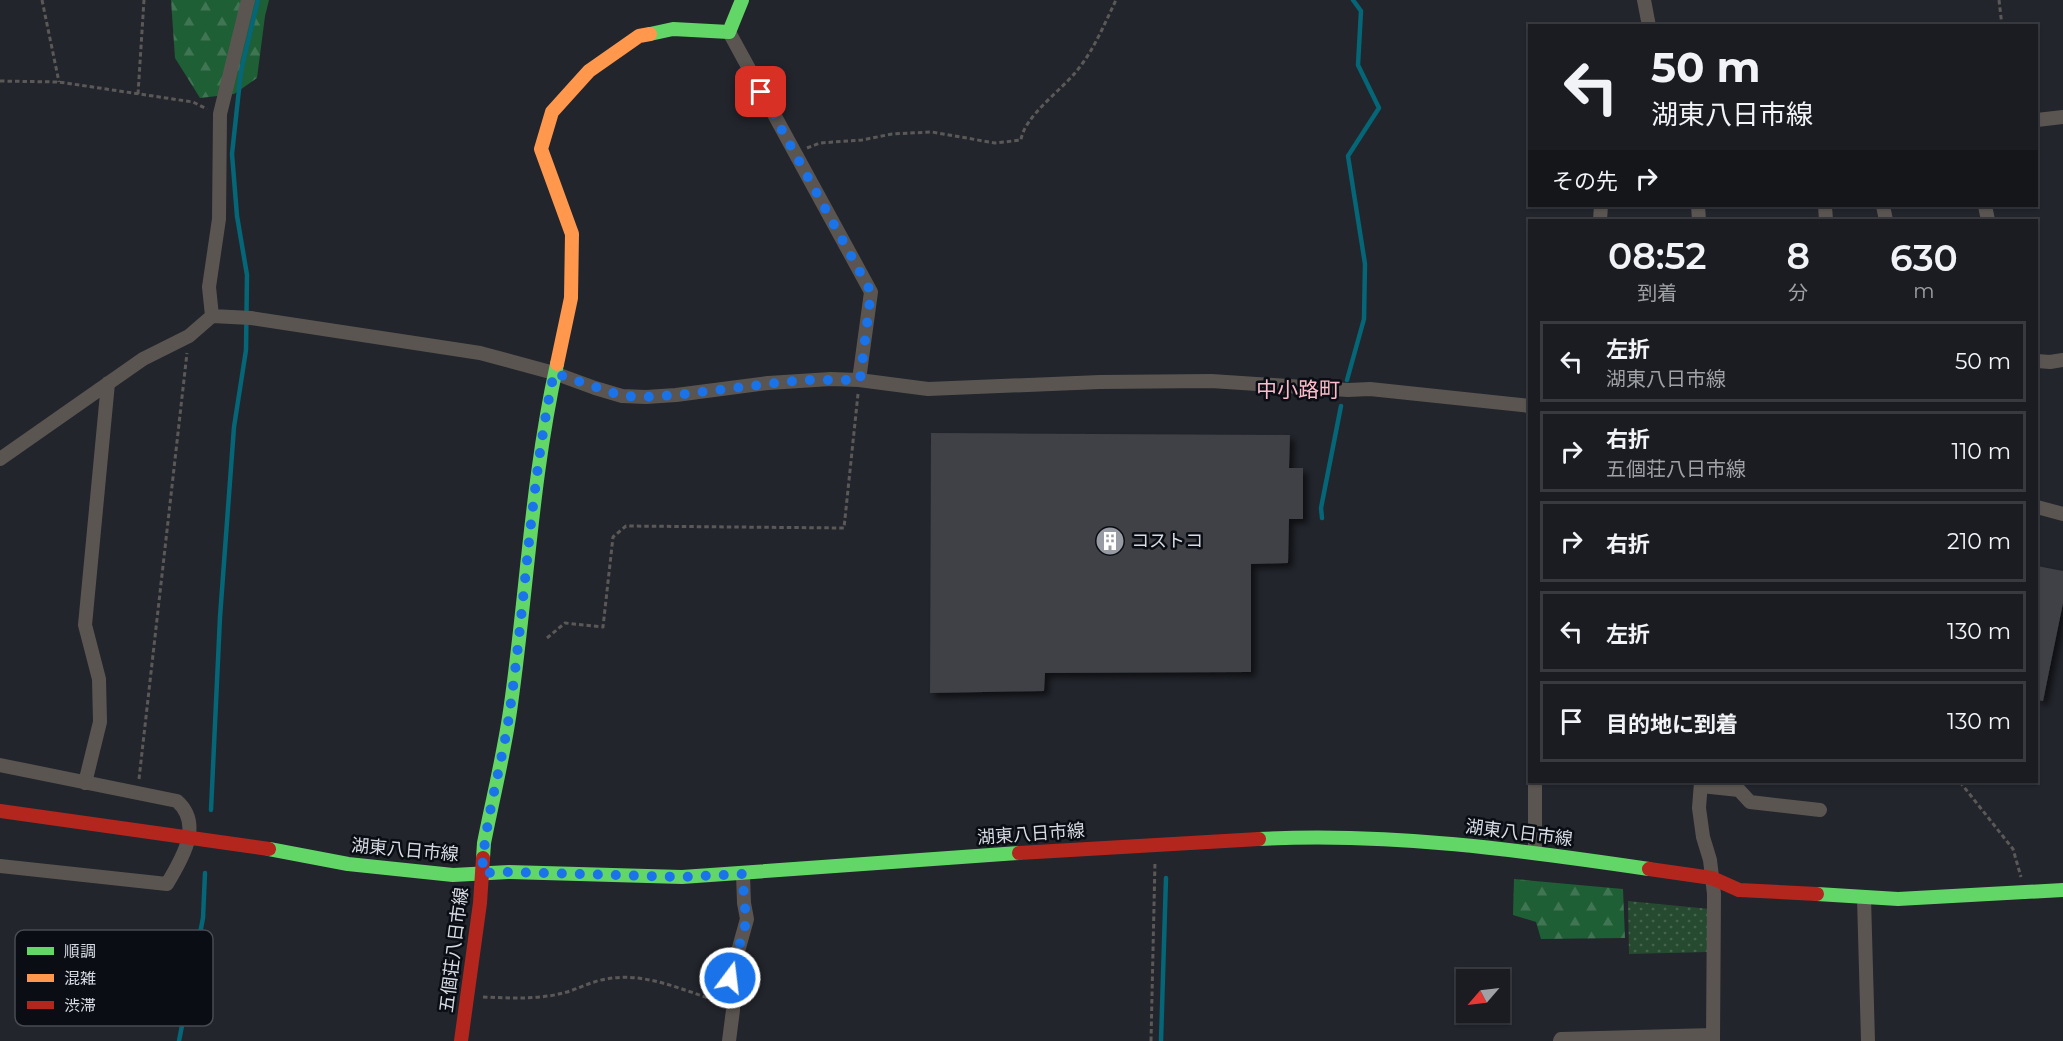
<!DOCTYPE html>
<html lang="ja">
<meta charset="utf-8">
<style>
body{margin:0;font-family:Montserrat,"Noto Sans JP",sans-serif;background:#23252a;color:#f1f3f6;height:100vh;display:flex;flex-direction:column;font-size:22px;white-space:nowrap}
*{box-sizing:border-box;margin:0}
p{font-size:20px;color:#9fa1a5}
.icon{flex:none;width:33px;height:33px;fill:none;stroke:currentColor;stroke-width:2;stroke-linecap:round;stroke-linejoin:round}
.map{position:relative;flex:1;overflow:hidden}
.side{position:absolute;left:1528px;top:219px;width:510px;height:564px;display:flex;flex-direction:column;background:#1a1c21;border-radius:0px;box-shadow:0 2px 4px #0004,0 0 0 2px #383a3f}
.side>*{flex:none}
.banner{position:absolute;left:1528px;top:24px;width:510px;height:183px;border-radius:0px;box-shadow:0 2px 4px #0004,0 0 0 2px #383a3f;background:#1a1c21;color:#f1f3f6;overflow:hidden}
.needle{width:39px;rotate:242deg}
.tools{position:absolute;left:1456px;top:969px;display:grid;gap:12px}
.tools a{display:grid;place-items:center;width:54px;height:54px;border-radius:0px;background:#1a1c21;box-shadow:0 2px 4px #0004,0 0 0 2px #383a3f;font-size:30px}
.pin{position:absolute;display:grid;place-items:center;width:51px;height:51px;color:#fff;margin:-26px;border-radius:12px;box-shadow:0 3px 9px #0006}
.me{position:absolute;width:66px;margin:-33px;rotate:15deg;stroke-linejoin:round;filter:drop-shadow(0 0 4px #0008)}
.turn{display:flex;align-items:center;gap:21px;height:126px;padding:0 24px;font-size:27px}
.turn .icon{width:78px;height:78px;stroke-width:2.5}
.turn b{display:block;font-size:42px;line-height:51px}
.then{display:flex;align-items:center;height:57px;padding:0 24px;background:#0003;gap:12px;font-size:22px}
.eta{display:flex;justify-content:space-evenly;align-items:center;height:102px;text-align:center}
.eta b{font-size:36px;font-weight:600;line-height:42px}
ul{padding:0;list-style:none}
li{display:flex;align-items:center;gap:18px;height:81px;margin:0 12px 9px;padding:0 12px;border:3px solid #383a3f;border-radius:0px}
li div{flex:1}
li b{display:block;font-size:22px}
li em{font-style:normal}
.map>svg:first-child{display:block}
.grass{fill:url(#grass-dots)}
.forest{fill:url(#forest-firs)}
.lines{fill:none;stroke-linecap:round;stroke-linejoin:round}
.stream{stroke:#046676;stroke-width:4.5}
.building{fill:#3f4047;filter:url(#shadow)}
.path{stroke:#5b5957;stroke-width:3;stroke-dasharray:4.5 3;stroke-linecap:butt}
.street{stroke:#5a5550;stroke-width:14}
.fast{stroke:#63d668;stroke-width:14}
.slow{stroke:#ff974d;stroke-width:14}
.jam{stroke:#b3261e;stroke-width:14}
.route{stroke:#1a73e8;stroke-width:10;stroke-dasharray:0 18}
.labels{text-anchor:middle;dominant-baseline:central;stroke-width:5;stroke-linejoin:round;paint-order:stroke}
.poi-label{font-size:18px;fill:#d7dbe4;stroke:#0a0d13;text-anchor:start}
.street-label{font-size:18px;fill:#d7dbe4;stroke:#0a0d13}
.quarter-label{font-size:21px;fill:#fdbac8;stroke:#0a0d13}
.key{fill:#0a0d13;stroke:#484b52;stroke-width:1.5}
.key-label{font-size:16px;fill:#d7dbe4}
</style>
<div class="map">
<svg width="2063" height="1041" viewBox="0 0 2063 1041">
<defs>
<pattern id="grass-dots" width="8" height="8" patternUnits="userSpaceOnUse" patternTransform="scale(1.5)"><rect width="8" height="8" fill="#264a30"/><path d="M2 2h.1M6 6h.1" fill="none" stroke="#45644e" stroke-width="1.8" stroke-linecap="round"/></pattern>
<pattern id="forest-firs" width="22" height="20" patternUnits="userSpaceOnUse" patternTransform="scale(1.5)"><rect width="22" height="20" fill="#1f5f35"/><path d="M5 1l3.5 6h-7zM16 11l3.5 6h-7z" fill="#3f7552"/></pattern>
<filter id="shadow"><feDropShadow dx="4.5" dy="4.5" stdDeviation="3" flood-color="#0009"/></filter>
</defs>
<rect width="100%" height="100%" fill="#22252c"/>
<path class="grass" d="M1628,901L1710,909L1709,952L1629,954Z"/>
<path class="forest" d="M171,0H269L265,16L257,78L234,94L200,98L175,58Z
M1514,879L1623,889L1625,938L1541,939L1536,922L1513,915Z"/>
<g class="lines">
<path class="stream" d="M1347,380L1364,319L1365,264L1348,156L1379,108L1358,65L1361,11L1353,0
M1322,518L1321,508L1341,406
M211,810L220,617L234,427L246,350L247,275L237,216L232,154L241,71L258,0
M179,1041L203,918L205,873
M1161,1041L1166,878"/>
</g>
<path class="building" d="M931,433L1290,435L1289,468H1303V519H1289L1288,563L1251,564V672L1045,673L1044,691L930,693Z
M2037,566L2063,571V603L2043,701L2037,700Z"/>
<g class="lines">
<path class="path" d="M42,0L59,82
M1999,0L2002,26
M0,81L59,82L193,102L207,109
M138,94L144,0
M807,148L820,143L862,140L892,134L932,132L995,143L1021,140C1024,117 1060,91 1075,73C1093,52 1104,25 1116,0
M547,638L565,623L603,627L613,537L626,526L844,528L858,394
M139,779L187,353
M1960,782L2013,849L2021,877
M483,997C511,998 539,1000 567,992C580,988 593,981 606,979C642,972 678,988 711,999
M1151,1041L1155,861"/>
<path class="street" d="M1644,0L1649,26
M729,32L871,292L859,380
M2037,120L2063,117
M1698,206L1699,220
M1825,206L1826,220
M1883,206L1886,220
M1985,206L1988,220
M1600,220L1601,206
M212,316L209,287L219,219L220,114L248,0
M2037,361L2050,362L2063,360
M0,459L143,359L189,336L212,316L251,318L480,353L554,373L595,388L622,396L646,397L676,395L768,383L831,379L859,380L928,389L1100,382L1211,381L1348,390L1370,389L1530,406
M2037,507L2063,514
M0,765L177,801C204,825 181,860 167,884L0,866
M1535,782V852
M1701,782L1699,808L1703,837L1710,860L1714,894L1713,1041
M85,783L100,722L99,679L85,625L108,383
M1701,786L1739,790L1750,802L1820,810
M1864,898L1868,1041
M729,1041L733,1010V1006L725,998L747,919L744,903L743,874
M1560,1041L1561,1039L1713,1035"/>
<path class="fast" d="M650,34L673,29L729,32L742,0
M1259,839C1390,832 1520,850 1649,869
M269,849L348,864L453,875L509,872L682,877L1019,853
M483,858L484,843C493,797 505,750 511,704C527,590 532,476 557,364
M1817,894L1898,899L2063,890"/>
<path class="slow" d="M557,364L571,298L572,234L541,149L552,112L589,71L639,36L650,34"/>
<path class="jam" d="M0,811L269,849
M1019,853L1259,839
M1649,869L1712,878L1739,890L1817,894
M461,1041L480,903L483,858"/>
</g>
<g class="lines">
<path class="route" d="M730,978L747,919L744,903L743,874L682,877L509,872L482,873C485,815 504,760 511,702C526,593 531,481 554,373L622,396L646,397L676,395L802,380H860L871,292L761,92"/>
</g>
<defs>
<g id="building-disc" transform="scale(1.5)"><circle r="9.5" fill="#989ba4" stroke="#0a0d13"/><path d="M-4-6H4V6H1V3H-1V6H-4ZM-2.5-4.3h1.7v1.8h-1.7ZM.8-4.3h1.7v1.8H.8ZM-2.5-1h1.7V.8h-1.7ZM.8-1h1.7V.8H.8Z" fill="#fff"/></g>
</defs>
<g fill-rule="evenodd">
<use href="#building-disc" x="1110" y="541"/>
</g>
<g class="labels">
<g class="poi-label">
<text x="1131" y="541">コストコ</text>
</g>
<g class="street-label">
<text transform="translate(1519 833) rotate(7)">湖東八日市線</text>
<text transform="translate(1031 834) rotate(-4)">湖東八日市線</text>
<text transform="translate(405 850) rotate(5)">湖東八日市線</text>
<text transform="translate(454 950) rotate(-83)">五個荘八日市線</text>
</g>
<g class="quarter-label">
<text x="1298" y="389">中小路町</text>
</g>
</g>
<rect x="15" y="930" width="198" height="96" rx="9" class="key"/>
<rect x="27" y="947" width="27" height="8" fill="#63d668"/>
<rect x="27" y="974" width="27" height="8" fill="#ff974d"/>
<rect x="27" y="1001" width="27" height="8" fill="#b3261e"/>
<g class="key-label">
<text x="64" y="957">順調</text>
<text x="64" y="984">混雑</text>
<text x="64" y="1011">渋滞</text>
</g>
</svg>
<div class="tools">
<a><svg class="needle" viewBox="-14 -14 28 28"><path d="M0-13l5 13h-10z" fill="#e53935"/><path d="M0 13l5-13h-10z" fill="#9fa1a5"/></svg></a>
</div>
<div class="pin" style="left:761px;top:92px;background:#d93025"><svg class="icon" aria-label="arrive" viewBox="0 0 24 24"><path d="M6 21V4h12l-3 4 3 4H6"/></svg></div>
<svg class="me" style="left:730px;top:978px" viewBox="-20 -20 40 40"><circle r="17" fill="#1a73e8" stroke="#fff" stroke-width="3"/><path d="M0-11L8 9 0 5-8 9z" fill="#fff"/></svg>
<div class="banner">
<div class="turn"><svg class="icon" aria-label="left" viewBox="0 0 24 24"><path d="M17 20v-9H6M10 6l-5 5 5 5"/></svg><div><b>50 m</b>湖東八日市線</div></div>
<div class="then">その先<svg class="icon" aria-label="right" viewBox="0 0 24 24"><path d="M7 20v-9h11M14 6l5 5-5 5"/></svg></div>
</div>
<section class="side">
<div class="eta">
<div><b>08:52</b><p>到着</p></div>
<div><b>8</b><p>分</p></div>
<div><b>630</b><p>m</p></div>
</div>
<ul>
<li><svg class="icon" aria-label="left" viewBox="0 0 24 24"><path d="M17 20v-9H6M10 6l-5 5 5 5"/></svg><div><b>左折</b><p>湖東八日市線</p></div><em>50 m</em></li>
<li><svg class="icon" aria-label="right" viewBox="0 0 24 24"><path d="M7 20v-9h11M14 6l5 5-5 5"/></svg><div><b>右折</b><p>五個荘八日市線</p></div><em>110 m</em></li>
<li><svg class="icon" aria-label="right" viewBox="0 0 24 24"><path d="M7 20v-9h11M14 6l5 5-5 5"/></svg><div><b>右折</b></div><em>210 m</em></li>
<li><svg class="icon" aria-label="left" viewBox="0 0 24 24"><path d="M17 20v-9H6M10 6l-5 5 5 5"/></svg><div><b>左折</b></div><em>130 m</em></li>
<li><svg class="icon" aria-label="arrive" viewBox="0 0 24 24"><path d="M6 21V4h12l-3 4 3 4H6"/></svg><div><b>目的地に到着</b></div><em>130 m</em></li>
</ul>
</section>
</div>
